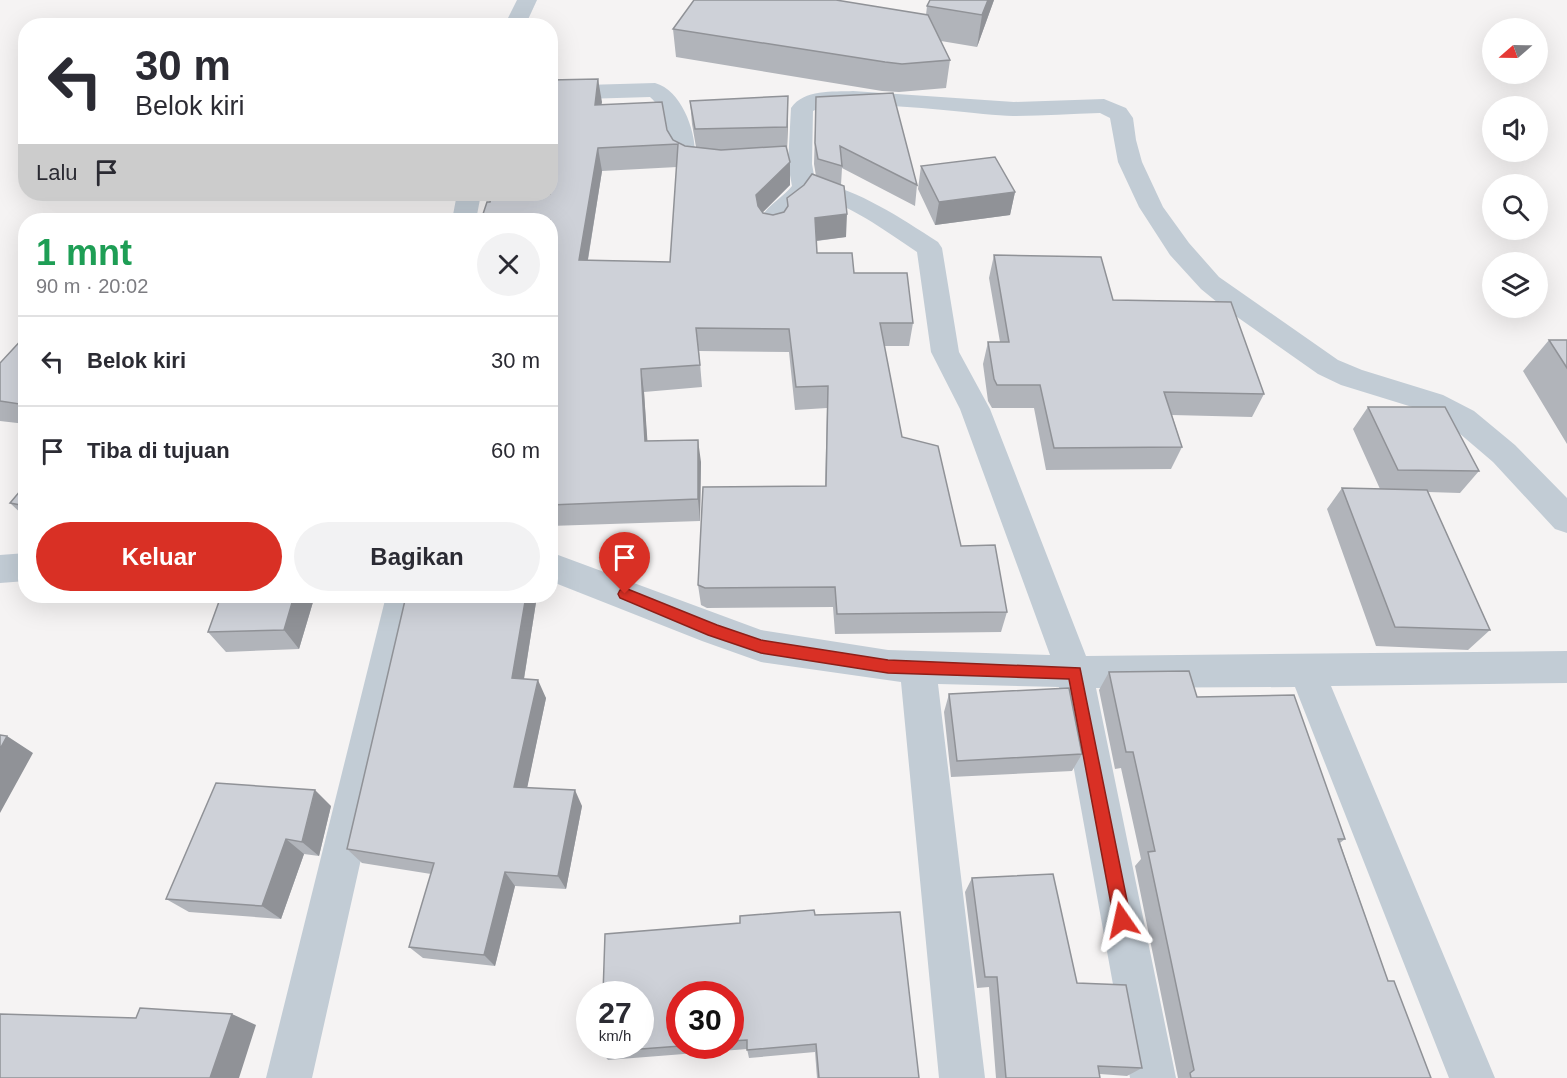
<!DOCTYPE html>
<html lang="id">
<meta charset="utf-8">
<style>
body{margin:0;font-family:Helvetica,sans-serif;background:#f2f2f3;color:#2b2b33;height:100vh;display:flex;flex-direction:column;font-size:22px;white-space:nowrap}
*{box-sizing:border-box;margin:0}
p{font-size:20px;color:#7c7c81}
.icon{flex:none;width:33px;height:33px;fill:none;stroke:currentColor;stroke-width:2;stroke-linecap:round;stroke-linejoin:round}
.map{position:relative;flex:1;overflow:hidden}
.sheet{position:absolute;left:18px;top:213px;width:540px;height:390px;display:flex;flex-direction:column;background:#fff;border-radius:24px;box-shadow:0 6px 24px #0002}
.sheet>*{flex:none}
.top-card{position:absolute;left:18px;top:18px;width:540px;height:183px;border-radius:24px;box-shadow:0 6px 24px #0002;background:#fff;color:#2b2b33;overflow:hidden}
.needle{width:39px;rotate:250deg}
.tools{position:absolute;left:1482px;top:18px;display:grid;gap:12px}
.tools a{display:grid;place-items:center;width:66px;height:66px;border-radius:50%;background:#fff;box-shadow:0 6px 24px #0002;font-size:30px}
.speed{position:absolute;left:576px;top:981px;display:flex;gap:12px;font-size:30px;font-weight:700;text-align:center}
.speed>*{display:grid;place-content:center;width:78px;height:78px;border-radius:50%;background:#fff;box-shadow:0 6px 24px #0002;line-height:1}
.speed small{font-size:15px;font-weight:400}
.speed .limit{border:9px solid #d22;background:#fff;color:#111}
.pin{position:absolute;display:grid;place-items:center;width:51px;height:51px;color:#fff;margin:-62px -26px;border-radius:50% 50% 50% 0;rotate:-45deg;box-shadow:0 0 6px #0007}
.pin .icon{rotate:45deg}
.me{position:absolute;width:66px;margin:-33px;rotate:349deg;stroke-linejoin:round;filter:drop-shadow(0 0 4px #0008)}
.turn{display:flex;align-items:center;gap:21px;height:126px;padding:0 18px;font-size:27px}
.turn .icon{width:78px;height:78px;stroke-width:2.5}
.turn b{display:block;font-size:42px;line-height:51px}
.then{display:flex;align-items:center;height:57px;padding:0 18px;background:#0003;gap:12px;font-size:22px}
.round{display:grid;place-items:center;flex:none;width:63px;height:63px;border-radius:32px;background:#f2f2f3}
.summary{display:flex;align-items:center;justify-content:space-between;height:102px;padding:0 18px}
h1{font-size:36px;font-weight:700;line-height:45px;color:#1e9e55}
.cta{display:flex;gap:12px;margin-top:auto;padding:12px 18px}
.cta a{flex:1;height:69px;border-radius:36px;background:#d93025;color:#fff;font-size:24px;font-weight:700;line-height:69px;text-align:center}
.cta a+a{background:#f2f2f3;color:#2b2b33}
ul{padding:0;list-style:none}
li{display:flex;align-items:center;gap:18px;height:90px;padding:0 18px;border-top:2px solid #e1e1e2}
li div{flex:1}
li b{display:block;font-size:22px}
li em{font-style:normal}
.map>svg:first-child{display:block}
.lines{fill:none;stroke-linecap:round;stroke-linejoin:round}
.minor{fill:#c2ccd5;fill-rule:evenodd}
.wall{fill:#b1b4ba;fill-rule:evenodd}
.shaded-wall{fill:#909297}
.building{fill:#ced1d8;stroke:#909297;stroke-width:1.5;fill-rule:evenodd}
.route{fill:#d93025;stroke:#8d1f18;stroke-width:1.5}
</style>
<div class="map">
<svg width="1567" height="1078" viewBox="0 0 1567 1078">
<rect width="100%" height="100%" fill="#f5f3f3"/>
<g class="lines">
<path class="minor" d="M517,0H537L525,26H504Z
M655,83C681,90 695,129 695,153L699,156L722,157L726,162L722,167C650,185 685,128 650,97L550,100V86Z
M853,91L1014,102L1104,99L1126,108L1133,118L1136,140L1142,162L1163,207L1189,243L1219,277L1338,360L1362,370L1443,395L1474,411L1515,445L1567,498V533L1555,529L1493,462L1452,427L1422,410L1341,385L1318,374L1223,307L1201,289L1170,255L1139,207L1118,162L1110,118L1100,113C1071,114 1042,116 1013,116C971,115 844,95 813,111L812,164L815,181C861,191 899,217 938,242L942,248L959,352L990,409L1086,656L1567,651V683L1331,686L1495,1078H1449L1295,687L1096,688L1176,1078H1130L1059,687L938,684L985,1078H939L901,682L761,662L702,641L550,581V552L761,630L888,650L1050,655L960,409L931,352L917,252C884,230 849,203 810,195L802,206L785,220L786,228L782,234L773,236L764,234C750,213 781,201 792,186L788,164L791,108C804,89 833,92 853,91Z
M457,194H481L476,220H452Z
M26,553V581L0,583V555Z
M386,596H420L312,1078H266Z"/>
</g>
<path class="wall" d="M930,0H994L977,47L941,41L950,60L946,88L899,92L882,91L676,57L673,29L926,15L927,6Z
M598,79L601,105L667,130L673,140L685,146L696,147L692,124L690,101L788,96L787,149L790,162V185L763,212V213L773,215L784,212L787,207V198L816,176L814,164L816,97L917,185L915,206L842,168L841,185L846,237L817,241V253L854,273L913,323L909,346H884L902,437L961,546L1007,612L1001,632L835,634L833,607L707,608L701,605L698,585L825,486L827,408L795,410L789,352L699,351L702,387L644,392L647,441L701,462L700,521L550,526V220L490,202ZM677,167L670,262L588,260L602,171Z
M921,166L1015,192L1010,215L935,225L918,189Z
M994,255L1113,300L1264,394L1252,417L1172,415L1182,447L1171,469L1046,470L1034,408H992L988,401L983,364L988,342H1000L989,278Z
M26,335V424L0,421V363Z
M1549,340H1567V444L1523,371Z
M1368,407L1479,471L1460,493L1428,492L1490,630L1468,650L1376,646L1327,509L1342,488L1380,489L1353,429Z
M10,503L26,506V518Z
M406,596H537L524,679L546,698L527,787L582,806L566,889L515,886L495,966L423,958L409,947L431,874L362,863L347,849Z
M313,602L299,649L226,652L208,632Z
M1109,672L1197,697L1345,839L1340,843L1388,981L1431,1078H1178L1135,866L1141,859L1121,768L1115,769L1099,690Z
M949,694L1082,754L1072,771L951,777L944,712Z
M331,806L319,856L304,854L281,919L189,912L166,899Z
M972,878L1077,983L1142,1068L1127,1076L1100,1074V1078H996L989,987L977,988L965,892Z
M815,915L919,1078H817L815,1052L749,1058L747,1049L608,1060L601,1052L740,923ZM730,994V1046H680Z"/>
<path class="shaded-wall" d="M988,0H994L977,47L982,15Z
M598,79L602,102L598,128L595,105Z
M788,96V119L787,150V127Z
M598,148L602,171L584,283L579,260Z
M790,162V185L757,218L756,195Z
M1015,192L1010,215L935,225L939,202Z
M847,214L846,237L814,241L815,218Z
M641,369L644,392L649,463L645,441Z
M698,440L701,462L700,521L698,499Z
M294,596H308L313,602L299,649L284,630Z
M526,596H537L521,697L512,678Z
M538,680L546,698L524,803L514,787Z
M7,736L33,753L0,813V749Z
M315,790L331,806L319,856L302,842Z
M575,790L582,806L566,889L558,876Z
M286,839L304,854L281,919L262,906Z
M505,872L515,886L495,966L484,955Z
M232,1014L256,1025L239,1078H210Z"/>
<path class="building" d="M694,0H836L928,15L950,60L902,64L885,62L673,29Z
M930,0H988L982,15L927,6Z
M598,79L595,105L662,102L667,130L673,140L685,146L721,150L786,146L790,162L756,195L758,206L763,213L773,215L784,212L788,206L787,198L804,185L812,174L844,186L847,214L815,218L817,253H852L854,273H907L913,323H880L902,437L938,446L961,546L995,545L1007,612L837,614L835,587L705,588L698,585L703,487L826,486L828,386L796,387L789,329L696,328L700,365L641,369L645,441L698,440V499L550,505V220H481L487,202H490L492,194H550V80ZM678,144L670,262L579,260L598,148Z
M893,93L917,185L840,146L842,166L818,159L815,143L816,97Z
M788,96L787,127L695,129L690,101Z
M995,157L1015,192L939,202L921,166Z
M130,219L143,220H129Z
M994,255L1101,257L1113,300L1231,302L1264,394L1164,392L1182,447L1054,448L1040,385H997L994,379L988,342H1009Z
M26,335V405L0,401V363Z
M1549,340H1567V368Z
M1368,407H1445L1479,471L1398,470Z
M26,484V506L10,503Z
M1342,488L1427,490L1490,630L1395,627Z
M221,596H294L284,630L208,632Z
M406,596H526L512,678L538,680L514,787L575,790L558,876L505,872L484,955L409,947L434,863L347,849Z
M1189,671L1197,697L1294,695L1345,839H1338L1388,981H1394L1431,1078H1191L1190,1073L1194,1070L1148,852L1155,851L1133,752H1126L1109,672Z
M1069,688L1082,754L957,761L949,694Z
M0,735L7,736L0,749Z
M216,783L315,790L302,842L286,839L262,906L166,899Z
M1053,874L1077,983L1126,985L1142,1068L1098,1066L1100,1078H1006L997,977H985L972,878Z
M814,910L815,915L900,912L919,1078H819L816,1044L747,1050V1040L730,1041V994H680V1046H681L601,1052V1046H640V994H603L605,934L740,923V916Z
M140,1008L232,1014L210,1078H0V1014L136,1018Z"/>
<path class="route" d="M625,588L717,625L761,640L888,660L1080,668L1131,920L1129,927L1122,929L1116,927L1114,920L1069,679L888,673L761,653L708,635L620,598L618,594L620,590Z"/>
</svg>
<div class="tools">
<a><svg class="needle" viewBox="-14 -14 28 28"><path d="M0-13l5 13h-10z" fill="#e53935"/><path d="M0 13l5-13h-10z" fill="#7c7c81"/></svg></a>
<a><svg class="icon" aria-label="sound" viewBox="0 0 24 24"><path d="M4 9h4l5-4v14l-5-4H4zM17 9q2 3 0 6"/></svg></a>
<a><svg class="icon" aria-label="search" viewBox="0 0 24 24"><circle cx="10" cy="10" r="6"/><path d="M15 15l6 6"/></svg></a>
<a><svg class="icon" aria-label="layers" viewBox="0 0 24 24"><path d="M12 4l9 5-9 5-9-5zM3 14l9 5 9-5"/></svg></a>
</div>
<div class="speed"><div>27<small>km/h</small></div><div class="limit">30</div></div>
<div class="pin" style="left:625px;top:594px;background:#d93025"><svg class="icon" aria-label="arrive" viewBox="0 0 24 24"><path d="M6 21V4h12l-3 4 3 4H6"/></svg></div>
<svg class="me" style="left:1122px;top:920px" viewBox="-20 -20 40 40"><path d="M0-17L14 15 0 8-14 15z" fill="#d93025" stroke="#fff" stroke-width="4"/></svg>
<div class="top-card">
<div class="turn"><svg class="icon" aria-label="left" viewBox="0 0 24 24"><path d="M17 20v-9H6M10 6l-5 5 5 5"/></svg><div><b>30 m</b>Belok kiri</div></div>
<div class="then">Lalu<svg class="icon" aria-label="arrive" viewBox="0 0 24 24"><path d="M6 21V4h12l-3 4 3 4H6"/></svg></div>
</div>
<section class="sheet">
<div class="summary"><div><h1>1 mnt</h1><p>90 m · 20:02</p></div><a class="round"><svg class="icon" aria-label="close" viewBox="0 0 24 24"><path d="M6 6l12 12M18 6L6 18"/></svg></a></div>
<ul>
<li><svg class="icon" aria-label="left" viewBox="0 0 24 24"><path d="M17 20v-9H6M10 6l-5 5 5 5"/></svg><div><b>Belok kiri</b></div><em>30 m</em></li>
<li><svg class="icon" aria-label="arrive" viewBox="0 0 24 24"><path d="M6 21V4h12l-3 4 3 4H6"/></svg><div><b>Tiba di tujuan</b></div><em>60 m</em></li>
</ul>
<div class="cta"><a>Keluar</a><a>Bagikan</a></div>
</section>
</div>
